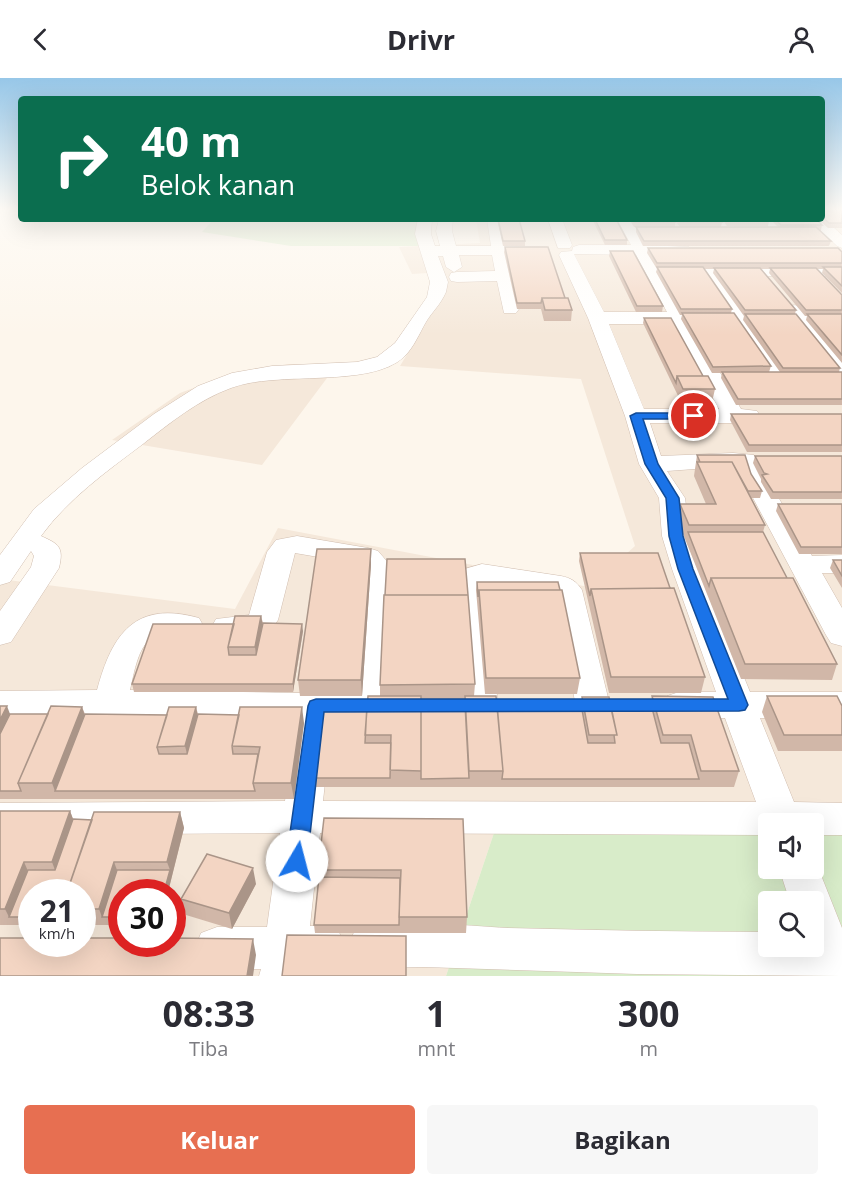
<!DOCTYPE html>
<html lang="id">
<style>
body{margin:0;font-family:"Open Sans",sans-serif;background:#f7f7f7;color:#2b2b33;height:100vh;display:flex;flex-direction:column;font-size:22px;white-space:nowrap}
*{box-sizing:border-box;margin:0}
p{font-size:20px;color:#7c7c81}
.icon{flex:none;width:33px;height:33px;fill:none;stroke:currentColor;stroke-width:2;stroke-linecap:round;stroke-linejoin:round}
.map{position:relative;height:898px;overflow:hidden}
.panel{display:flex;flex-direction:column;background:#fff;flex:1}
.panel>*{flex:none}
.hud{position:absolute;left:18px;top:18px;width:807px;height:126px;border-radius:6px;box-shadow:0 6px 24px #0002;background:#0b6e4f;color:#fff;overflow:hidden}
.controls{position:absolute;left:758px;top:735px;display:grid;gap:12px}
.controls a{display:grid;place-items:center;width:66px;height:66px;border-radius:6px;background:#fff;box-shadow:0 6px 24px #0002;font-size:30px}
.speed{position:absolute;left:18px;top:801px;display:flex;gap:12px;font-size:30px;font-weight:700;text-align:center}
.speed>*{display:grid;place-content:center;width:78px;height:78px;border-radius:50%;background:#fff;box-shadow:0 6px 24px #0002;line-height:1}
.speed small{font-size:15px;font-weight:400}
.speed .limit{border:9px solid #d22;background:#fff;color:#111}
.pin{position:absolute;display:grid;place-items:center;width:51px;height:51px;color:#fff;margin:-26px;border:3px solid #fff;border-radius:50%;box-shadow:0 2px 6px #0007}
.me{position:absolute;width:66px;margin:-33px;rotate:8deg;stroke-linejoin:round;filter:drop-shadow(0 0 4px #0008)}
.turn{display:flex;align-items:center;gap:21px;height:126px;padding:0 24px;font-size:27px}
.turn .icon{width:78px;height:78px;stroke-width:2.5}
.turn b{display:block;font-size:42px;line-height:51px}
.eta{display:flex;justify-content:space-evenly;align-items:center;height:102px;text-align:center}
.eta b{font-size:36px;font-weight:700;line-height:42px}
.action{display:flex;gap:12px;margin-top:auto;padding:12px 24px}
.action a{flex:1;height:69px;border-radius:6px;background:#e76f51;color:#fff;font-size:24px;font-weight:700;line-height:69px;text-align:center}
.action a+a{background:#f7f7f7;color:#2b2b33}
header{display:flex;justify-content:space-between;align-items:center;height:78px;padding:0 24px;background:#fff;font-size:27px;font-weight:700}
.map>svg:first-child{display:block}
.residential{fill:#f5e8da;fill-rule:evenodd}
.green{fill:#d8ecc9;fill-rule:evenodd}
.lines{fill:none;stroke-linecap:round;stroke-linejoin:round}
.minor-casing{stroke:#d1beb0;stroke-width:1}
.minor{fill:#fff;fill-rule:evenodd}
.wall{fill:#d1b7a8;fill-rule:evenodd}
.shaded-wall{fill:#aa9588}
.building{fill:#f3d5c3;stroke:#aa9588;stroke-width:1.5}
.route{fill:#1a73e8;stroke:#114b97;stroke-width:1.5}
</style>
<header><svg class="icon" aria-label="back" viewBox="0 0 24 24"><path d="M15 5l-7 7 7 7"/></svg>Drivr<svg class="icon" aria-label="person" viewBox="0 0 24 24"><circle cx="12" cy="8" r="4"/><path d="M4 21q1-7 8-7t8 7"/></svg></header>
<div class="map">
<svg width="842" height="898" viewBox="0 0 842 898">
<rect width="100%" height="100%" fill="#fdf6ec"/>
<path class="residential" d="M842,131V741L499,740L446,898H0V501L235,531L278,450L589,509L635,468L581,301L400,288L446,212L444,194L412,196L399,169L480,165L476,141H822ZM32,814H82V866H32ZM122,814H172V866H122Z
M289,286L336,288L262,387L112,362L180,315L234,295Z"/>
<path class="green" d="M214,141H431L422,168H291L202,154Z
M499,740L842,741V898H446ZM768,746H813V790H768ZM768,824H813V868H768Z"/>
<g class="lines">
<g class="minor-casing">
<path id="minor" d="M822,139L842,157V170L837,168L809,141H822Z
M418,141H432L431,156L435,168H440L436,153L439,141H453L452,153L456,168H491L487,141H501L507,168L547,169L549,172L541,177H508L519,231L516,235H504L497,203L457,204L451,203L449,199L451,195L457,194L495,193L492,177H459L462,189L454,194L446,189L443,178H438L448,204L446,214C441,226 432,234 426,244C419,256 414,269 404,279C369,311 278,292 231,310C198,322 170,345 143,366C107,393 68,421 41,458C59,466 64,469 59,490L11,564L0,567V533L31,489L34,478L31,473L10,504L0,507V477L34,431L82,390L154,336L198,308L232,295L272,288L357,284L377,279L395,265L427,219L430,204L415,156Z
M548,141H562L572,167L570,170H558Z
M617,141H631L646,167L689,169L691,172L683,177H652L661,192L669,188L842,190V197L836,198H720L746,234H788L786,232L789,228C797,226 801,228 807,234H842V246H816L842,276V295L835,293L796,246H754L790,298L787,302L780,304L773,302L735,246H692L741,331L757,333L760,338L757,343L749,345H650L661,378L733,375L754,377L812,478L842,477V495H822L842,530V568L831,565L826,557L736,388L667,393L685,420L690,458L700,491L750,614H842V640H760L794,724L842,725V757H813V746H768V757L320,755L310,848H323L339,854L345,869L339,884L323,890H305V898H259L261,891H217L201,885L195,870L201,855L217,849H267L280,755L0,757V725L285,723L297,640L110,637L0,639V613L97,612C112,556 135,522 199,540L203,547L199,554C185,558 169,553 156,558C138,564 134,596 130,612L361,616L362,489L359,486L295,475L278,542C266,562 236,561 216,555L212,548L216,541L249,537L267,474L276,462L297,458L368,470L378,473L390,487L395,628L390,637C380,640 375,637 366,638C355,640 344,640 332,640L323,723L756,724L725,640H679L667,636L662,627L667,618L679,614H716L672,491L662,458L659,420L639,386L625,338L588,240L559,177L561,174L572,173L573,169L579,167H631ZM574,176L636,177L667,234H604ZM663,197L703,198L727,234H685ZM609,246H673L719,331H644Z
M712,141H727L737,152L734,155H724Z
M761,141H776L787,152L779,157L774,155Z
M482,486L561,498C571,500 576,503 582,512L610,628L605,637L593,641L581,637L576,628L553,516L486,505L498,628L493,637L481,641L469,637L464,628L457,498L461,492Z
M813,777L842,850V898L637,896L424,889L370,890L354,884L348,869L354,854C393,839 465,848 508,850C595,852 681,854 768,854V868H813V824H790L779,790H813Z"/>
</g>
<use href="#minor" class="minor"/>
</g>
<path class="wall" d="M822,131H842V150H828L818,141H822Z
M497,141H519L525,163V168H503Z
M592,141H616L627,162V167H605Z
M629,141H673L675,144V149H778L770,141H816L822,147L821,152H819L831,163L829,168H643L636,154V149H634Z
M674,141H719L722,144L721,149H680Z
M722,141H767L769,143L768,148H727Z
M505,169L565,220L572,232L571,243H544L541,231H517L504,174Z
M648,170L842,174V215L822,195L823,191H817L842,217V285L806,242L807,238H805L769,195L770,191H761L796,232L795,236L840,290L839,294H842V327H736L721,300L722,295H712L681,241L682,237H680L656,194L657,191L647,175ZM704,191H714L713,195L744,238L743,242L780,294H769L771,288L731,235L732,231Z
M610,173L663,228L662,234H636L609,178Z
M644,240L715,311L712,324H681L643,245Z
M731,336H842V374H747L730,342Z
M697,377L751,396L762,413L760,420H751L765,447L763,454L787,500L837,586L832,602L741,601L677,441L680,426H706L694,398Z
M755,378H842V421H771L761,404V401L753,385Z
M778,426H842V476H799L776,433Z
M580,475L670,510L705,599L701,615H609L579,483Z
M833,482H842V510L830,490Z
M371,486L362,618H300L298,602Z
M477,504L580,600L577,616H485L476,512Z
M468,517L475,606L474,618L497,626H581L582,619L610,626H651L652,618L739,693L734,709H315L314,700L367,626L380,618V607ZM421,622H465V626H421Z
M261,538L263,545L303,553L293,614H134L132,606L234,546Z
M767,618L842,626V673H778L762,634Z
M0,628L10,636H48L82,629L85,636L167,637L196,629L198,636L304,645L294,721H0Z
M0,733H70L73,741L92,742L180,734L184,750L168,814H122V847H82V814H32V847H0Z
M463,741L467,839L466,855H315L314,847L319,799L318,792Z
M256,806L232,851L186,837L181,821Z"/>
<path class="shaded-wall" d="M371,471V486L362,618L361,602Z
M261,538L264,553L257,585L255,569Z
M302,546L303,553L293,614V606Z
M7,628L13,644L0,671V642Z
M82,629L87,644L55,713L52,705Z
M196,629L199,644L189,684L185,668Z
M302,629L304,645L294,721L291,705Z
M70,733L76,749L58,800L52,784Z
M180,734L184,750L168,814H164L170,792L167,784Z
M24,784L31,800L9,839L5,831Z
M114,784L120,800L102,839L99,831Z
M253,790L256,806L232,851L229,835Z
M253,861L256,877L253,898H247Z"/>
<path class="building" d="M822,131H842V145H829L822,139Z
M498,141H519L525,163H503Z
M595,141H616L627,162H605Z
M632,141H673L675,144H634Z
M678,141H719L722,144H680Z
M727,141H767L769,143H728Z
M775,141H816L822,147H781Z
M636,149H816L831,163H644Z
M505,169H548L565,220H542L541,225H517Z
M648,170H838L842,174V185H657Z
M610,173H633L663,228H637Z
M657,189H703L732,231H681Z
M823,189H842V208Z
M714,190H760L796,232H745Z
M770,190H816L842,217V232H806Z
M542,220H568L572,232H545Z
M682,235H734L771,288L713,289Z
M745,236H796L840,290H783Z
M807,236H842V277Z
M644,240H671L703,298H677L676,305Z
M722,294H842V321H738Z
M677,298H708L715,311H683Z
M731,336H842V367H749Z
M697,377H745L751,396L762,413H748L732,384H700Z
M755,378H842V414H773L762,397L767,396L764,395Z
M697,384H732L765,447H689L680,426H716Z
M778,426H842V469H801Z
M688,454H763L787,500H711L709,508Z
M317,471H371L361,602H298Z
M580,475H658L670,510L591,511L590,518Z
M387,481H465L468,517H385Z
M833,482H842V498Z
M711,500H793L837,586H745Z
M477,504H558L560,512H479L478,519Z
M674,510L705,599H611L591,511Z
M479,512H562L580,600H486Z
M384,517H468L475,606L380,607Z
M235,538H261L255,569H228Z
M263,545L302,546L293,606H132L153,546H234L228,569L229,577H256Z
M368,618H421V693L390,692L391,657H365Z
M465,618H496L503,693H469Z
M652,618L713,619L739,693H701L691,657H663Z
M767,618H837L842,628V657H784Z
M582,619H609L617,657H589Z
M322,626H367L365,665H391L390,700H314Z
M421,626H465L469,700L421,701Z
M497,626H581L588,665H615L614,657H617L610,626H651L661,665H689L699,701H502L503,693Z
M0,628H7L0,642Z
M51,628L82,629L52,705H18Z
M169,629H196L185,668L157,669Z
M240,629H302L291,705H253L260,669L232,668Z
M10,636H48L18,705L21,713H0V656Z
M85,636L167,637L157,669L159,676H187L198,636L239,637L232,668L233,676H258L253,705L255,713H55Z
M0,733H70L52,784H24L5,831H0Z
M94,734H180L167,784H114L99,831H82V814H67Z
M324,740L463,741L467,839H399L401,792H318Z
M73,741L92,742L67,814H32V839H9L28,792H55Z
M207,776L253,790L229,835L181,821Z
M117,792H170L164,814H122V839H102Z
M319,799L400,800L399,847H314Z
M287,857L406,858V898H282Z
M0,860H32V866H82V860H122V866H172V860L253,861L247,898H0Z"/>
<linearGradient id="sky" x2="0" y2="1"><stop stop-color="#97c7e8"/><stop offset="0.51" stop-color="#fefbf6"/><stop offset="1" stop-color="#fefbf6" stop-opacity="0"/></linearGradient>
<rect width="842" height="257" fill="url(#sky)"/>
<path class="route" d="M636,335H694L700,338L694,341H643L658,386L679,420L683,458L693,491L748,627L745,632L739,633L324,634L307,783L304,789L297,792L289,789L286,783L308,628L310,623L316,621H728L678,491L669,458L666,420L645,386L630,338Z"/>
</svg>
<div class="controls">
<a><svg class="icon" aria-label="sound" viewBox="0 0 24 24"><path d="M4 9h4l5-4v14l-5-4H4zM17 9q2 3 0 6"/></svg></a>
<a><svg class="icon" aria-label="search" viewBox="0 0 24 24"><circle cx="10" cy="10" r="6"/><path d="M15 15l6 6"/></svg></a>
</div>
<div class="speed"><div>21<small>km/h</small></div><div class="limit">30</div></div>
<div class="pin" style="left:694px;top:338px;background:#d93025"><svg class="icon" aria-label="arrive" viewBox="0 0 24 24"><path d="M6 21V4h12l-3 4 3 4H6"/></svg></div>
<svg class="me" style="left:297px;top:783px" viewBox="-20 -20 40 40"><circle r="19" fill="#fff"/><path d="M0-13L10 11 0 6-10 11z" fill="#1a73e8"/></svg>
<div class="hud">
<div class="turn"><svg class="icon" aria-label="right" viewBox="0 0 24 24"><path d="M7 20v-9h11M14 6l5 5-5 5"/></svg><div><b>40 m</b>Belok kanan</div></div>
</div>
</div>
<section class="panel">
<div class="eta">
<div><b>08:33</b><p>Tiba</p></div>
<div><b>1</b><p>mnt</p></div>
<div><b>300</b><p>m</p></div>
</div>
<div class="action"><a>Keluar</a><a>Bagikan</a></div>
</section>
